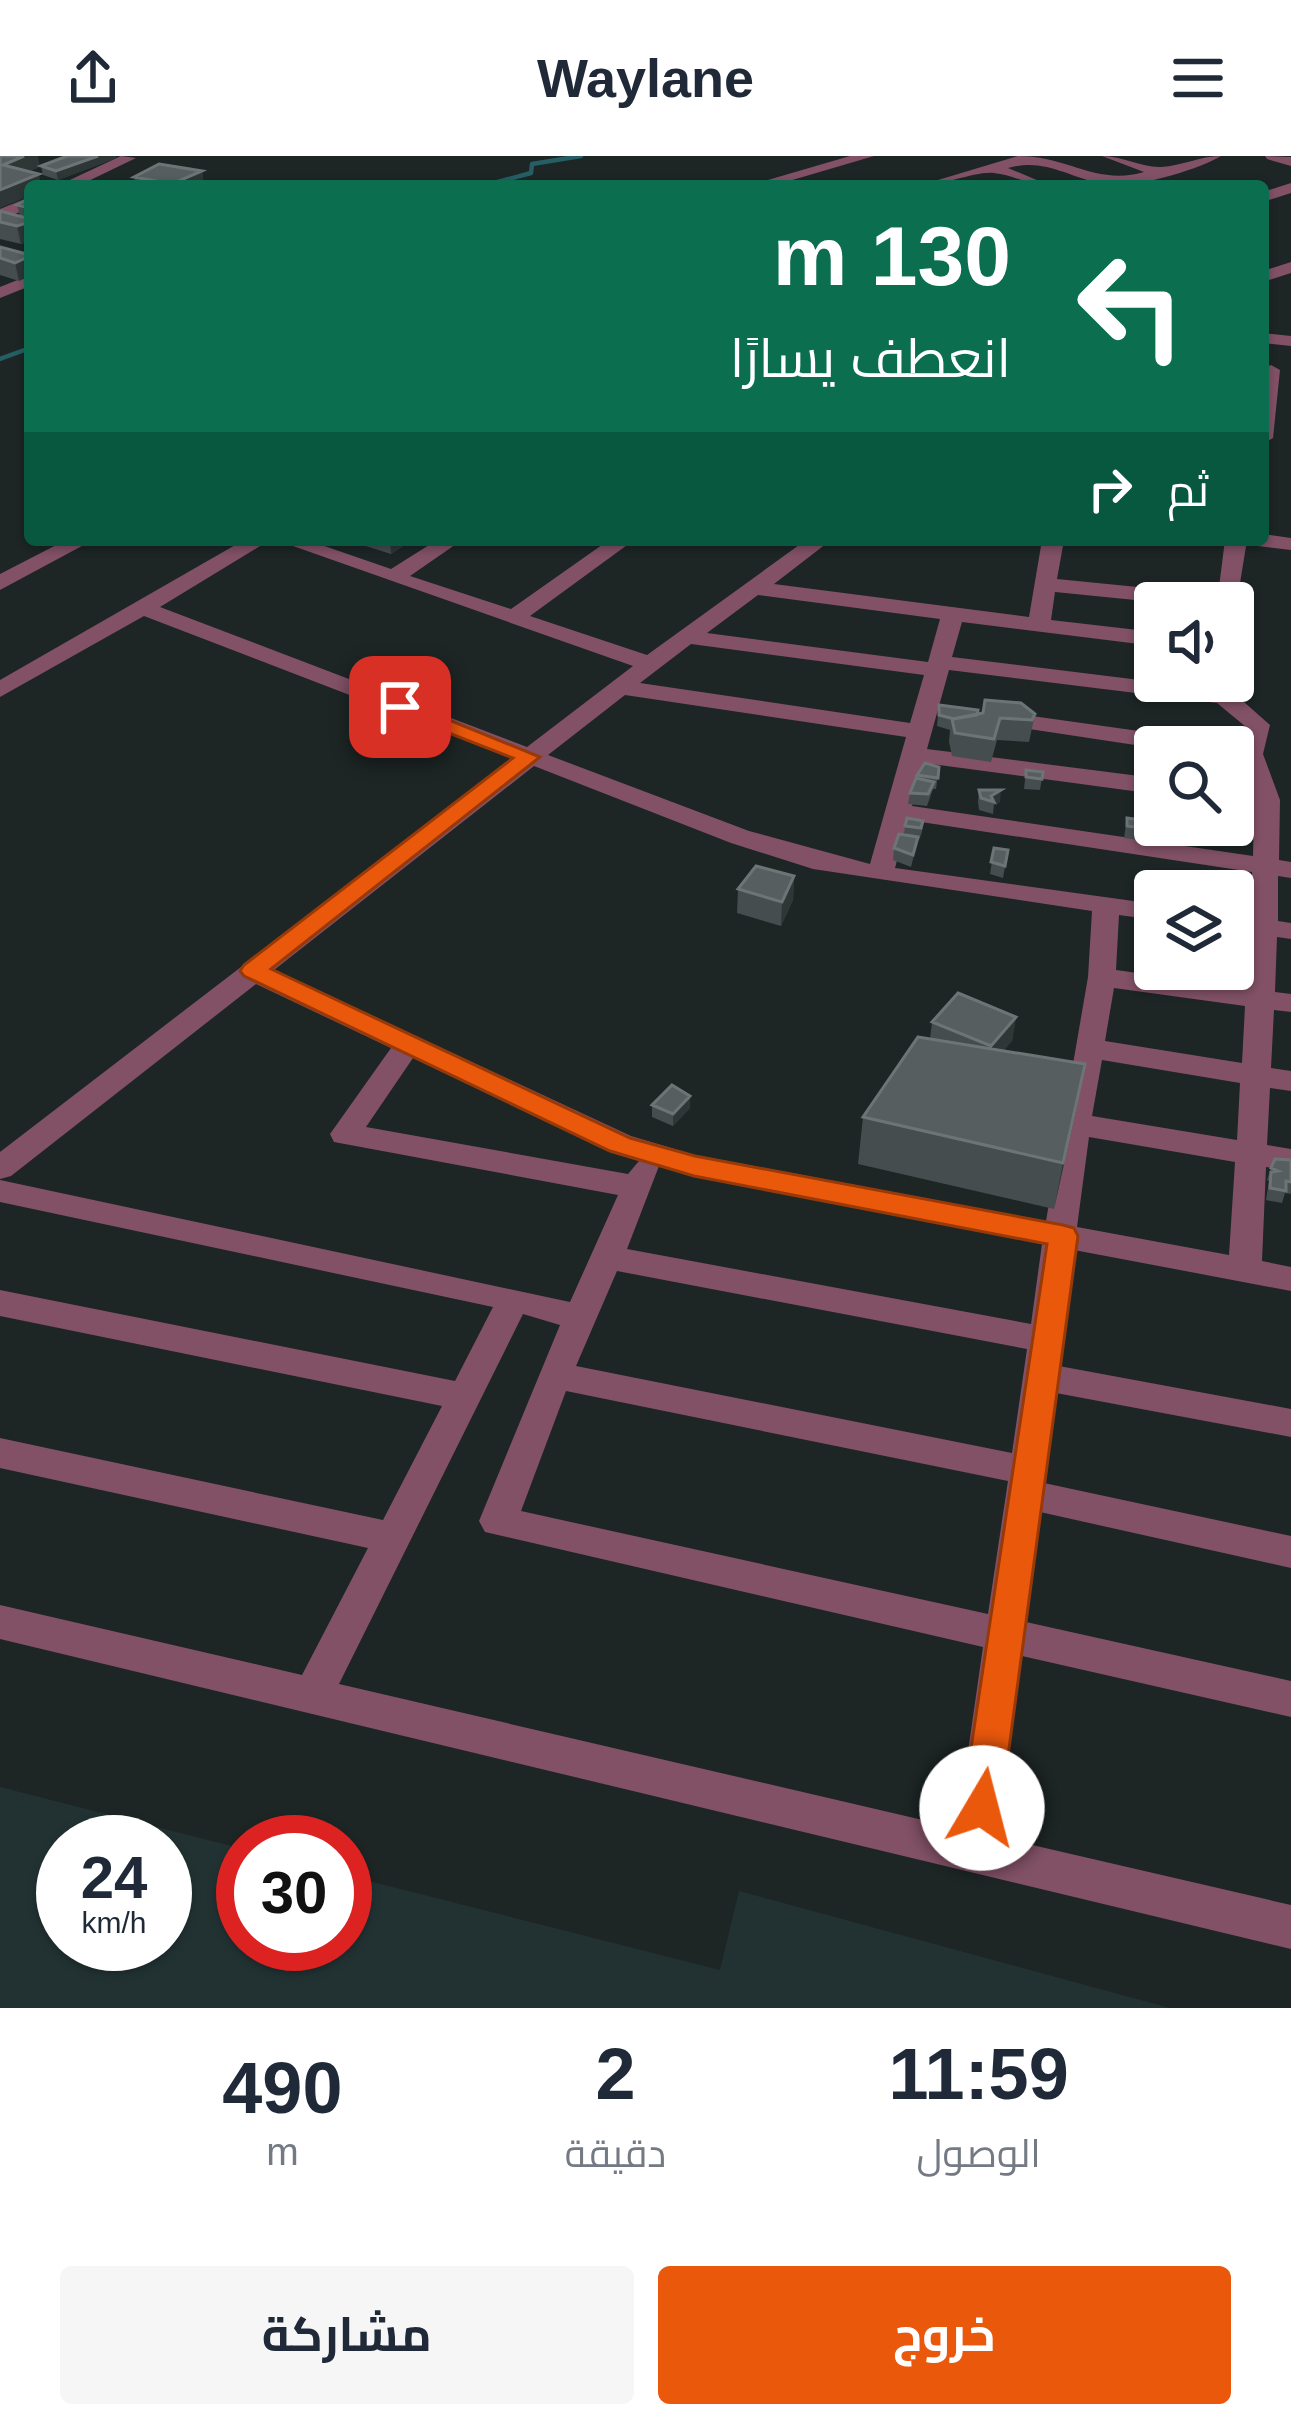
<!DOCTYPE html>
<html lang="ar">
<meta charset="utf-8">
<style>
body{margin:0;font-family:Helvetica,Cairo,sans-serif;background:#f6f6f7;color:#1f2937;direction:rtl;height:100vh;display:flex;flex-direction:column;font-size:45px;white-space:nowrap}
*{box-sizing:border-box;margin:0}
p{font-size:39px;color:#747a83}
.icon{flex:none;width:66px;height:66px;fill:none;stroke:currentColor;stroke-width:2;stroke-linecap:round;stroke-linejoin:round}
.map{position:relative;height:1852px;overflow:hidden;direction:ltr}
.side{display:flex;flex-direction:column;background:#fff;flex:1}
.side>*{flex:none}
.banner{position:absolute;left:24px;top:24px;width:1245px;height:366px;border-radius:12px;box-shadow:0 3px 9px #0004;direction:rtl;background:#0b6e4f;color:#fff;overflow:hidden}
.buttons{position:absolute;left:1134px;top:426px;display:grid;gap:24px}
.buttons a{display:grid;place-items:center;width:120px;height:120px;border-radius:12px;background:#fff;box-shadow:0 3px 9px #0004;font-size:60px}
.speed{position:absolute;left:36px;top:1659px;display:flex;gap:24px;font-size:60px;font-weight:700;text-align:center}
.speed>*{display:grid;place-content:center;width:156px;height:156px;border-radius:50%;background:#fff;box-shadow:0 3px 9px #0004;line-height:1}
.speed small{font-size:30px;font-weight:400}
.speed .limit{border:18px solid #d22;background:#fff;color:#111}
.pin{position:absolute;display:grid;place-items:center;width:102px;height:102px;color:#fff;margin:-51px;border-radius:24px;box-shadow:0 6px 18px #0006}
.me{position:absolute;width:132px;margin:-66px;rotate:8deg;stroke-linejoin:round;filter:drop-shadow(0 0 9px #0008)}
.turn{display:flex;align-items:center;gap:42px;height:252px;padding:0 60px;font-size:54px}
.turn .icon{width:156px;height:156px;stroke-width:2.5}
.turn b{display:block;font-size:84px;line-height:102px}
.then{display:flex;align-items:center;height:114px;padding:0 60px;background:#0003;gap:24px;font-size:45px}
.eta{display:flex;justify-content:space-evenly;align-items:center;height:204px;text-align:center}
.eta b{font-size:72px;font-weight:700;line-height:84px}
.cta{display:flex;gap:24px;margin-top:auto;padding:24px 60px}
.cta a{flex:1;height:138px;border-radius:12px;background:#ea580c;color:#fff;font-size:48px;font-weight:700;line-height:138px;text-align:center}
.cta a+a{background:#f6f6f7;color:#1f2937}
header{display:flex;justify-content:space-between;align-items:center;height:156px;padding:0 60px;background:#fff;font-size:54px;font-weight:700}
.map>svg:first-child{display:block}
.built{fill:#223233;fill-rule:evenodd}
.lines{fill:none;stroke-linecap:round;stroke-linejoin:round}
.stream{stroke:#255e63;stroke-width:4.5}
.minor{fill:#825166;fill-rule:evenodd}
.wall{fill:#454d4e}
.shaded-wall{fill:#2e3636}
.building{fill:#575e5f;stroke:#6d7475;stroke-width:3}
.route{fill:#ea580c;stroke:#983908;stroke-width:3}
</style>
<header><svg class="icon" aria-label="menu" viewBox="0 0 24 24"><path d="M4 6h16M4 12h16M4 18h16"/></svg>Waylane<svg class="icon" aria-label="share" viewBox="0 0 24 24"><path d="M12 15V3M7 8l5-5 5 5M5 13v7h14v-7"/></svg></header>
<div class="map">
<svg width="1291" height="1852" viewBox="0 0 1291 1852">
<rect width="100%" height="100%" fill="#1d2525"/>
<path class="built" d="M0,1631L243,1693V1788H345V1719L720,1814L739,1735L1170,1852H0ZM63,1686H165V1788H63Z"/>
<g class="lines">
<path class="stream" d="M483,30L531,17L532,8L581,0
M0,203L30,192"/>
<path class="minor" d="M121,0L136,2L78,30H57Z
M850,0H874L772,30H747Z
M1018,0C1068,0 1097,30 1144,16L1102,0C1122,0 1143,12 1161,11C1182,10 1200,0 1221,0C1198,14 1128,35 1101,28C1067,20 1043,2 1008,12L1051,30C1029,30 1014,19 994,17C975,15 943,30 918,30Z
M1265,0L1291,1V10L1267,3Z
M1291,27V37L1263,46V36Z
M30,41V52L0,64V53Z
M1291,106V117L1263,126V115Z
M30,119V130L0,142V131Z
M1263,177L1291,180V190L1263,187Z
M1271,209L1280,214L1273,282L1263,288V212Z
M1263,378L1291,382V394L1258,390L1247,384H1263Z
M66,384H93L0,434V418Z
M244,384H270L160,451L527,591L633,510L276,384H307L391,413L437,384H462L410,420L511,453L609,384H634L530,460L647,499L806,384H831L774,428L1029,461L1042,384H1064L1057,423L1218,439L1225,384H1247L1236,452L1233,447H1165L1055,436L1051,464L1155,476V490L962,466L952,501L1213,533V525H1233V520L1236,539L1270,569L1263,598L1280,644L1279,704L1291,706V722L1278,720V765L1291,767V783L1277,781L1275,836L1291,838V856L1274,854L1271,912L1291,915V935L1270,932L1267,989L1291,993V1015L1266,1011L1262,1105L1291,1111V1135L1074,1094L1059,1210L1291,1253V1281L1056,1237L1044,1327L1291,1380V1412L1040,1356L1026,1466L1291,1525V1561L1022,1500L998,1681L1291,1749V1793L0,1483V1449L302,1519L368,1392L0,1312V1282L383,1364L442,1250L0,1160V1134L455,1225L493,1151L0,1046V1024L570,1146L618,1039L334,986L330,978L391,892L256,828L11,1020L0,1023V996L513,602L144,460L0,541V524ZM758,439L940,463L928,506L707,477ZM691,488L924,519L910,567L640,527ZM949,514L1217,547L1246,571L1239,598L1251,635L1233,632V648L1254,650L1253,700L912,650L924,607L1155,638V622L927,593ZM625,539L906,581L870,708L749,675L548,599ZM534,610L731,687L813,713L1092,755L1088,821L1046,1065L695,999L631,980L274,814ZM908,664L1252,716L1251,761L1233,759V775L1250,778L1246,832L1116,814L1119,759L1155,764V748L895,712ZM1114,832L1245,850L1242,907L1105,885ZM413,902L609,996L639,1005L628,1018L366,971ZM1102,904L1240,927L1237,984L1092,960ZM1089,981L1235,1006L1229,1099L1077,1071ZM659,1010L1042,1088L1031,1168L627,1093ZM617,1115L1027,1193L1012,1297L576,1210ZM523,1158L560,1169L479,1365L485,1376L983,1491L957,1672L339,1528ZM566,1235L1008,1325L988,1458L521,1355Z
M997,555L1203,584L1215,591L1155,592L989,567V557Z"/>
</g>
<path class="wall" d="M116,2L58,24L43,19L41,10Z
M202,15L204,30H136L134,21Z
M30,42V85L21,88L0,83V55L20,60L17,49Z
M0,91L30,99L19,125L0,119Z
M347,384H412L391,398Z
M939,549L978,558H1035L1029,586L997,584L991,606L952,600L949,586L950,574L937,570Z
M939,611L936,633H933L927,650L908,648L910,637L917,619Z
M1026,614L1043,616L1040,634L1024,633Z
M979,634L1000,646L994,649L993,658L979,654L978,646Z
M1127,662L1142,664L1139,684L1124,682Z
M923,665L922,676L919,684L918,683L911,711L893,704L894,692L904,679L905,670Z
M994,692L1008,694L1003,722L990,718Z
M794,720L793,744L781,770L737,757L738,733Z
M1016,861L1012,885L1004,894L1076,954L1054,1053L858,1008L863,961L930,883L932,866Z
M652,949L690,952L673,970L652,961Z
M1291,1004V1038L1285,1037L1282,1047L1266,1044L1269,1025L1267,1024L1271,1012Z"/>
<path class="shaded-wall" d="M24,0H38L40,11L6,26L3,9Z
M98,0H116V2L58,24L56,15Z
M202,15L204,30H172V28Z
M39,18L41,30H30V40L0,52V34Z
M30,66V85L21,88L17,70Z
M30,100V120L19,125L15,107Z
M390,384H412L391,398Z
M1001,634L1000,646L994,649L991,640Z
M794,720L793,744L781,770L782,746Z
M1016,861L1012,885L987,914L991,890Z
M1085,908L1076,954L1054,1053L1063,1007Z
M690,940V952L673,970V958Z"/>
<path class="building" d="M0,0H24L3,9L39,18L0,34Z
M67,0H98L56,15L41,10Z
M159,8L202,15L172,28L134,21Z
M30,42V52L17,49Z
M0,55L30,63V66L17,70L0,66Z
M0,91L30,99V100L15,107L0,102Z
M985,544L1021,547L1035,558L1032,564L1000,562L994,583L955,577L952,563L983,557Z
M939,549L978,554L977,559L954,563L939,559Z
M925,607L939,611L938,622L917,619Z
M1026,614L1043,616L1042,623L1026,621Z
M916,622L934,626L928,638L910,637Z
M979,634H1001L991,640L994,646L981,642Z
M907,662L923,665L921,672L905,670Z
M1127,662L1142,664V672L1127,670Z
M899,678L918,681L913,699L894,692Z
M994,692L1008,694L1005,710L991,706Z
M756,710L794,720L782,746L738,733Z
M958,837L1016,861L991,890L932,866Z
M918,881L1085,908L1063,1007L863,961Z
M672,929L690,940L673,958L652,949Z
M1275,1003L1291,1004V1026L1286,1025V1035L1270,1032L1271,1016L1278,1015L1271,1012Z"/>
<path class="route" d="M400,544L540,601L271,813L630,982L695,1000L1063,1069L1074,1072L1078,1080L1001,1652L995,1664L982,1670L968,1664L962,1652L1047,1088L694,1020L610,995L244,820L240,815L244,809L513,602L392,555V546Z"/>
</svg>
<div class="buttons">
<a><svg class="icon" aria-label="sound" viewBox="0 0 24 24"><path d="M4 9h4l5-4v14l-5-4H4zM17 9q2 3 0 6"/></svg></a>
<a><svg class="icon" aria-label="search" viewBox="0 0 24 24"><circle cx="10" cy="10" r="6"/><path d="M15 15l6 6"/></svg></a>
<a><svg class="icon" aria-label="layers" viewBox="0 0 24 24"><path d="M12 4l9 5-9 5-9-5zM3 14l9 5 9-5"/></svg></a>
</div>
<div class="speed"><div>24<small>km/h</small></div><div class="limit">30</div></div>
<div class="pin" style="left:400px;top:551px;background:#d93025"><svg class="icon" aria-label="arrive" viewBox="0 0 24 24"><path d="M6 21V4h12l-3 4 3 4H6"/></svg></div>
<svg class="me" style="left:982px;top:1652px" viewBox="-20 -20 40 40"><circle r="19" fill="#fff"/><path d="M0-13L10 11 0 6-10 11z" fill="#ea580c"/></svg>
<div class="banner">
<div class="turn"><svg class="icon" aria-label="left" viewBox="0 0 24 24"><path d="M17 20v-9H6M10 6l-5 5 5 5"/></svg><div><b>130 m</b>انعطف يسارًا</div></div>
<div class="then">ثم<svg class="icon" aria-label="right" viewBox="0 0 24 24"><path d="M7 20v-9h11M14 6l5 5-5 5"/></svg></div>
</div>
</div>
<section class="side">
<div class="eta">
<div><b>11:59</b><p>الوصول</p></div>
<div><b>2</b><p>دقيقة</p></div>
<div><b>490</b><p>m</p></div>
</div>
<div class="cta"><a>خروج</a><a>مشاركة</a></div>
</section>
